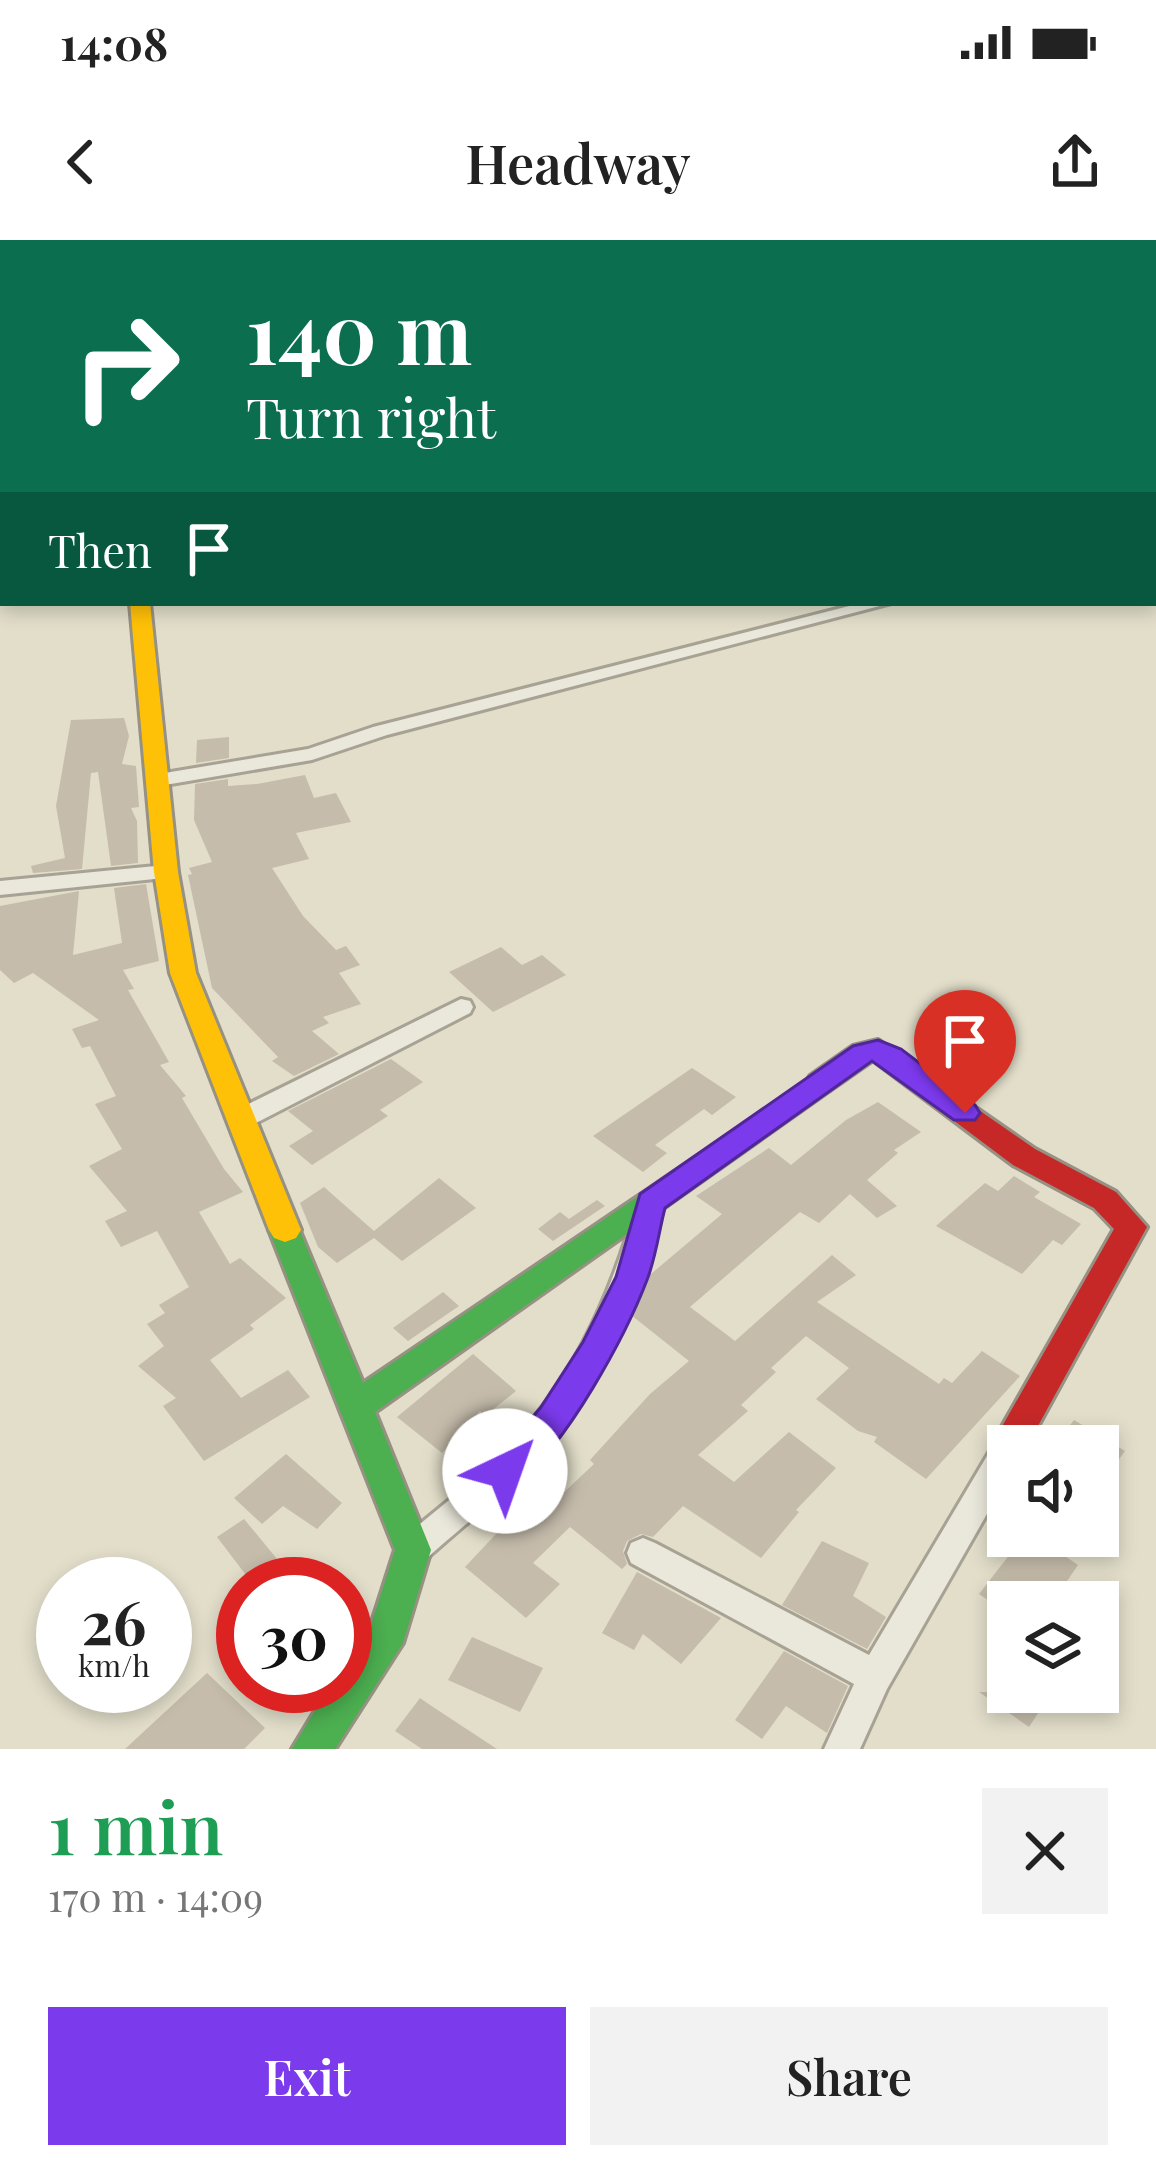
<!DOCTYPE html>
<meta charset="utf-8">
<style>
body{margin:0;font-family:"Playfair Display",serif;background:#f2f2f2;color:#222;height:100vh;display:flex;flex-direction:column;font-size:45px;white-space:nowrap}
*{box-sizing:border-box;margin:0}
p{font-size:39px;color:#767676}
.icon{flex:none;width:66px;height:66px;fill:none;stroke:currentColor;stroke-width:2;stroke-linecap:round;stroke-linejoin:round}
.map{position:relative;height:1509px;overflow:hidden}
.drawer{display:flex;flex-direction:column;background:#fff;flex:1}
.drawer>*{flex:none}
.banner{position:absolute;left:0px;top:0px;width:1158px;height:366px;box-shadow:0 6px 18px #0003;background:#0b6e4f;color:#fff;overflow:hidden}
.buttons{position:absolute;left:987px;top:1185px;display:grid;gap:24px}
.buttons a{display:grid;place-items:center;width:132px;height:132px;border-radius:0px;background:#fff;box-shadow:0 6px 18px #0003;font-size:60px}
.speed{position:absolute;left:36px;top:1317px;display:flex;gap:24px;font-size:60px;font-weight:700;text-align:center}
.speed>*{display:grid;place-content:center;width:156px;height:156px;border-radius:50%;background:#fff;box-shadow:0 6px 18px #0003;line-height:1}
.speed small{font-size:30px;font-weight:400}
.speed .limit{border:18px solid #d22;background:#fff;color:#111}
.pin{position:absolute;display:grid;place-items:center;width:102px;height:102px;color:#fff;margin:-123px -51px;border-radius:50% 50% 50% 0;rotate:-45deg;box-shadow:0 0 12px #0007}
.pin .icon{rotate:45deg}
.me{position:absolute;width:132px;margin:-66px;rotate:42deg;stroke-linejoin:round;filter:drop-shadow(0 0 9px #0008)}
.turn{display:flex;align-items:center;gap:42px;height:252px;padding:0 48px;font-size:54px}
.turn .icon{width:156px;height:156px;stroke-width:2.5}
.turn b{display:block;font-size:84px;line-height:102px}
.then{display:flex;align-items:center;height:114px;padding:0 48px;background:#0003;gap:24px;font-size:45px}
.round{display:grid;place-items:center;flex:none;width:126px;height:126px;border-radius:0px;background:#f2f2f2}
.headline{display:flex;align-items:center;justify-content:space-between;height:204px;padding:0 48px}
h1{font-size:72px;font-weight:600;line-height:90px;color:#1e9e55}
.cta{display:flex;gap:24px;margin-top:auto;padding:24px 48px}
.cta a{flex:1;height:138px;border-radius:0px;background:#7c3aed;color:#fff;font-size:48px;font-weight:600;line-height:138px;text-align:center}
.cta a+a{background:#f2f2f2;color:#222}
.status{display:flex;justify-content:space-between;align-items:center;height:84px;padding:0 60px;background:#fff;direction:ltr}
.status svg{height:33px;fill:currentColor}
header{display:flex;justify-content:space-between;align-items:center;height:156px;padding:0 48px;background:#fff;font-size:54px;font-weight:600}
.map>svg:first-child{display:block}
.building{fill:#c5bcab}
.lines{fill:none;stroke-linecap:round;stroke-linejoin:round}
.street-casing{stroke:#a7a294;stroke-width:6}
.fast-casing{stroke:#969183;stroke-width:6}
.slow-casing{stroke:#969183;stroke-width:6}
.jam-casing{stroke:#969183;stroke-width:6}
.street{fill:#eae7db;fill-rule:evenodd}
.fast{fill:#4caf50;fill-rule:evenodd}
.slow{fill:#ffc107;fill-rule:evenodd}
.jam{fill:#c62828;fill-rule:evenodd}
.route{fill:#7c3aed;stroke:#51269a;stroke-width:3}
</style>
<div class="status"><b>14:08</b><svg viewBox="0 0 49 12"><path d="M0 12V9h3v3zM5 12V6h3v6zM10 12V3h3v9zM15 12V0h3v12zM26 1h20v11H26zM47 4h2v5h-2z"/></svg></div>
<header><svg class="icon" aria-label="back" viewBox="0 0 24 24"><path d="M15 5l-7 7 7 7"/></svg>Headway<svg class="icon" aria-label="share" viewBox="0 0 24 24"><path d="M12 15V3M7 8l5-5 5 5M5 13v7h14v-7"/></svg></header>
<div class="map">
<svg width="1156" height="1509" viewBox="0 0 1156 1509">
<rect width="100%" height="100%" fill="#e2deca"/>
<path class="building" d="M124,478L129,496L122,524L136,526L139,567L131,568L137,581L138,623L111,626L98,532L91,533L82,629L33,633L31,626L65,618L56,566L71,480Z
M229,497V518L196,523L197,500Z
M305,535L314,558L336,553L351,582L296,593L309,619L272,628L303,676L336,710L346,706L360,725L339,733L361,764L323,777L329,783L312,791L339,814L294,836L272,821L278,817L212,748L188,635L192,634L189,628L212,622L194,580L195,544L228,539V546L257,544Z
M146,644L159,721L123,730L134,749L128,750L169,822L160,825L186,856L182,858L224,929L243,952L199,972L230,1024L240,1018L286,1058L250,1085L254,1089L210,1120L241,1158L288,1130L310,1157L204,1221L163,1166L176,1158L138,1126L164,1106L147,1084L165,1073L159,1065L189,1047L157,991L121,1007L105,981L127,971L89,926L122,909L95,864L116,856L90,806L82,808L72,789L99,780L33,733L14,743L0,730V666L79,651L73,715L122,703L114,648Z
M501,707L522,725L542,715L566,735L493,772L449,732Z
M391,819L423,842L380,870L388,876L312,925L289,906L313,891L288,871Z
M692,828L736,857L712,875L704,869L655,905L667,913L643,932L593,896Z
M878,862L921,892L894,910L898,913L867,940L897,966L877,978L850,954L819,983L800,972L690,1067L735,1101L832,1015L856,1035L817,1062L939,1144L944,1138L952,1143L982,1111L1020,1136L926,1239L874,1202L877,1197L858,1191L816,1159L849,1128L806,1096L771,1128L776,1132L741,1165L748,1171L698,1215L734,1242L789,1192L836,1228L796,1270L799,1272L761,1318L683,1266L653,1297L641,1294L627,1301L623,1311L627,1324L622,1329L570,1287L533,1323L560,1344L526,1378L465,1327L528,1260L543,1272L594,1224L590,1220L650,1154L689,1121L631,1075L645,1039L722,974L696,956L769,908L791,925L846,880Z
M1014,936L1040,952L1034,957L1081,984L1062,1005L1053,1000L1022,1034L936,986L985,943L998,951Z
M439,938L476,968L402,1021L374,998L337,1023L318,1007L300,963L324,947L374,991Z
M597,960L605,966L553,1001L538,989L560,972L569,979Z
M443,1052L459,1066L408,1101L393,1088Z
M473,1114L516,1151L485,1176L480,1171L442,1213L397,1177Z
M1074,1180L1125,1211L1098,1248V1206H1054Z
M286,1214L342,1263L317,1289L283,1266L262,1284L234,1258Z
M244,1279L277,1319L249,1339L217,1297Z
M1024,1296H1080L1065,1316L1078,1325L1063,1347L1085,1362H1008V1374L979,1354Z
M822,1301L869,1323L853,1356L886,1377L867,1409L782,1365Z
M637,1332L721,1378L681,1424L643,1394L634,1410L602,1393Z
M472,1397L543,1428L520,1472L448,1440Z
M784,1411L848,1446L827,1493L786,1466L762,1499L735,1480Z
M207,1433L265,1488L244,1509H125Z
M979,1452H1052L1029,1487Z
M420,1458L430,1465L497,1509H422L395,1491Z"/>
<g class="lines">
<g class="street-casing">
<path id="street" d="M576,0H595L598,3H579Z
M1155,5H1156V13H1155Z
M1155,195H1156V205H1155Z
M3,230V240L0,241V231Z
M861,363H891L387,495L312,520L159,546L149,540L159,534L308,509L373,487Z
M166,625L177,632L174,637L0,655V641Z
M461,759L470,761L473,767L470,773L250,886H232L228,879L232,872Z
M651,952L661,955L665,962C640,1053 604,1144 540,1215C505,1254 463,1285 425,1320L413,1325L401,1320L397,1310L401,1300C432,1273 465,1249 494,1221C569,1150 610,1060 637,962L641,955Z
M1008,1195L1019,1199L1023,1206H1008V1237L887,1449L860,1509H824L854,1444L631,1323L627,1313L631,1303L643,1298L655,1303L869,1415L997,1199Z"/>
</g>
<g class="fast-casing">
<path id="fast" d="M820,833L830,836L834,843L830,850L375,1172L431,1310L403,1403L335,1509H292L330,1446H345V1423L372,1382L395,1310L269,990L274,982L285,978L296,982L363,1143Z"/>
</g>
<g class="slow-casing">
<path id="slow" d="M772,0H794L797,3H775Z
M130,363H150L178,632L196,733L301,990L296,998L285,1002L274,998L269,990L170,733L154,632Z"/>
</g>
<g class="jam-casing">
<path id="jam" d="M1155,102H1156V112H1155Z
M878,800L1035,909L1116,952L1147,987L1027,1206H1008V1221L997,1217L991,1206L1114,989L1094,968L1013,925L873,820L830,850H810L806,843L810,836L853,806Z"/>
</g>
<use href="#street" class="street"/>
<use href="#fast" class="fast"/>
<use href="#slow" class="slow"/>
<use href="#jam" class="jam"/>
</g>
<path class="route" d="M878,800L901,809L975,865L980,873L975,880H954L872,821L665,968C659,991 656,1017 647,1040C626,1095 566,1207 518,1241C509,1247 501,1245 492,1242L487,1231L541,1167L583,1102L616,1037L640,954L853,806Z"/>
</svg>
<div class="buttons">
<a><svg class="icon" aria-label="sound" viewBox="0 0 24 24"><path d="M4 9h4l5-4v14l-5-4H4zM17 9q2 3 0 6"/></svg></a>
<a><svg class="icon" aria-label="layers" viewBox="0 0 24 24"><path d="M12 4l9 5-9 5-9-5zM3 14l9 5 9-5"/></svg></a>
</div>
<div class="speed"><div>26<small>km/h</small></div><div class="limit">30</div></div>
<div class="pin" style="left:965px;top:873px;background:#d93025"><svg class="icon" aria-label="arrive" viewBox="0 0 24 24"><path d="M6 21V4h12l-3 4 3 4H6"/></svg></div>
<svg class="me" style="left:505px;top:1231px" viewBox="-20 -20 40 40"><circle r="19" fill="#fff"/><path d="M0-13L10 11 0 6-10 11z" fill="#7c3aed"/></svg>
<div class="banner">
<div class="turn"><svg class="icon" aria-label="right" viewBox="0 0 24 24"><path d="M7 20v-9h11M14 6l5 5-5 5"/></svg><div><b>140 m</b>Turn right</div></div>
<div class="then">Then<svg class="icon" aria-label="arrive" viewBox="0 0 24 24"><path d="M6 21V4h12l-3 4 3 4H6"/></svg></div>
</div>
</div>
<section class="drawer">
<div class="headline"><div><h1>1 min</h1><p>170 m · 14:09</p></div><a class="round"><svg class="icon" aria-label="close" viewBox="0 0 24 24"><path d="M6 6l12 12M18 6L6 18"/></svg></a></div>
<div class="cta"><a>Exit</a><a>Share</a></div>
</section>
